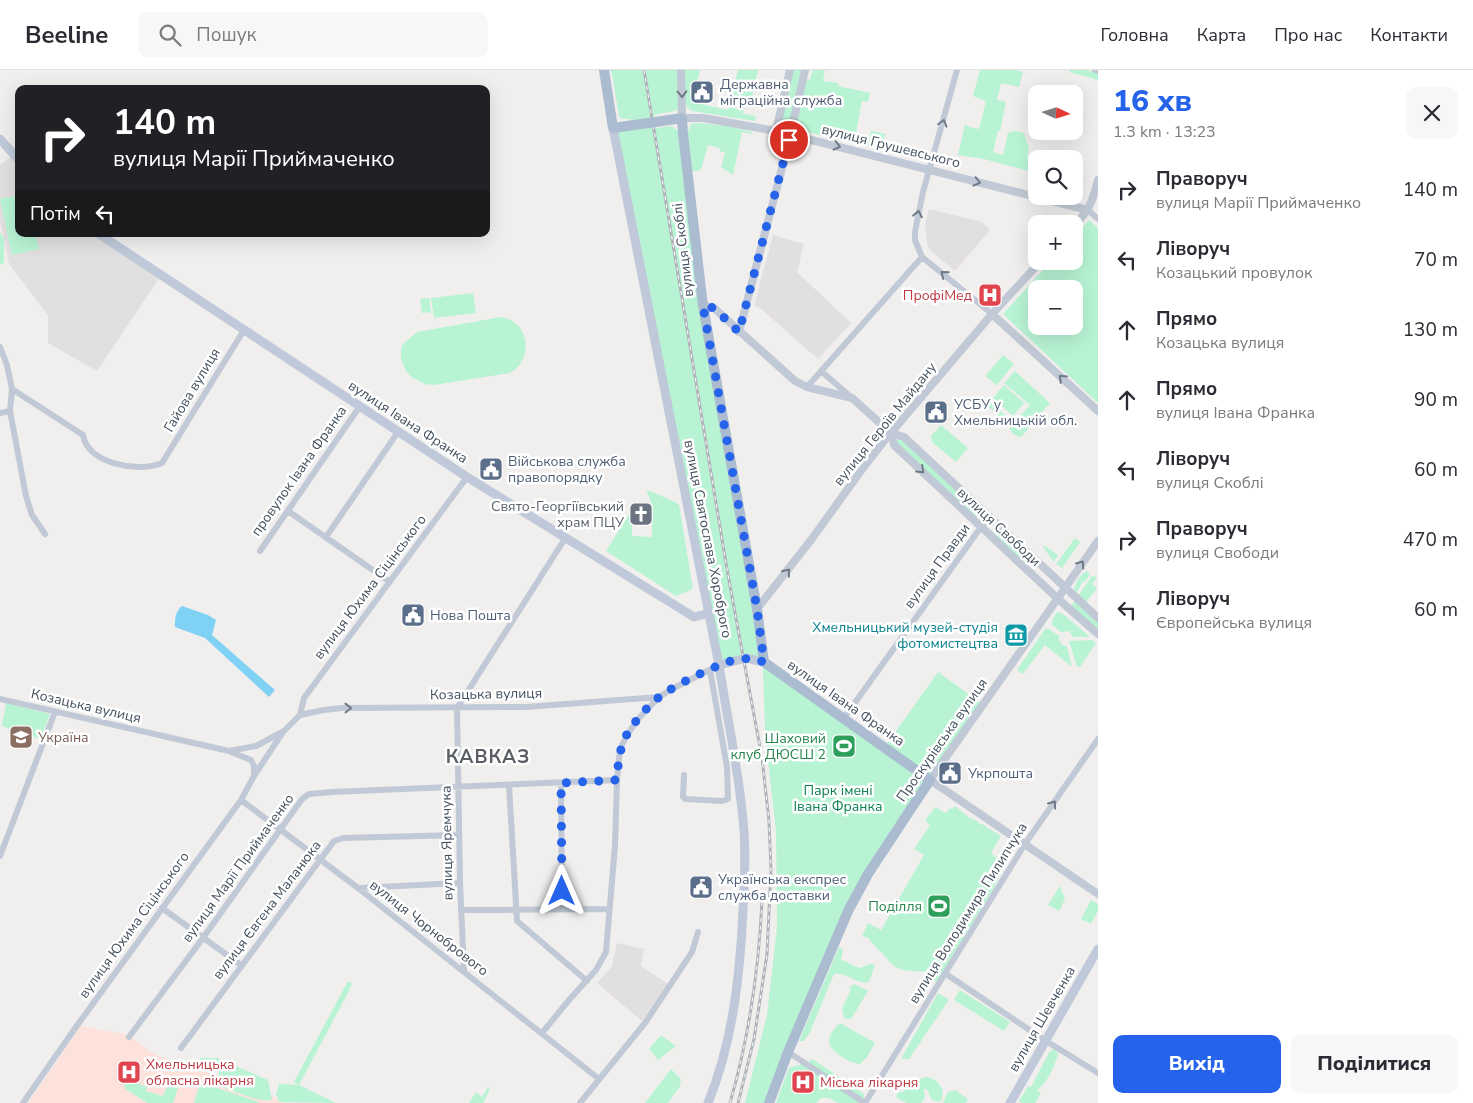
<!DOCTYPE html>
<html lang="uk">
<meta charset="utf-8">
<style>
body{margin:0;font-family:"Nunito Sans",sans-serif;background:#f7f7f7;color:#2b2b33;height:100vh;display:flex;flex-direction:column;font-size:19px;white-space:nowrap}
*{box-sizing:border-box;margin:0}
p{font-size:16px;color:#7c7c81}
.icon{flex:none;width:28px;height:28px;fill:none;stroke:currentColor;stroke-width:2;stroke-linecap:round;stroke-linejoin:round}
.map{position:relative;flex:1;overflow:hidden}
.drawer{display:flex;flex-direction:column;background:#fff;width:375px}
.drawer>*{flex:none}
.hud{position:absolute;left:15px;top:15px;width:475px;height:152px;border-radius:10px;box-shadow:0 5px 20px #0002;background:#202124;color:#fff;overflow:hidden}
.needle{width:32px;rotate:94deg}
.fabs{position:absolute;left:1028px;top:15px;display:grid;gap:10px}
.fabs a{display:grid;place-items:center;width:55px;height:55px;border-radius:10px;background:#fff;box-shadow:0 5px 20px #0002;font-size:25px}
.pin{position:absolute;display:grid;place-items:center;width:42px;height:42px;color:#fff;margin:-21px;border:2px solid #fff;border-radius:50%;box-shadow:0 1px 5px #0007}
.me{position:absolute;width:55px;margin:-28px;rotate:0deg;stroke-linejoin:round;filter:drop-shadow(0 0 4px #0008)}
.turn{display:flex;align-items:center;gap:18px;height:105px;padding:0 15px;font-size:22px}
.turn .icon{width:65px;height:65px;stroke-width:2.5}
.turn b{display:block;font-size:35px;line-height:42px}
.then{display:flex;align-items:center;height:48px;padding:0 15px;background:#0003;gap:10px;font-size:19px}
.round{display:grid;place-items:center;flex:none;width:52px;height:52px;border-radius:10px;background:#f7f7f7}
.head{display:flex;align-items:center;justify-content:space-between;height:85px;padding:0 15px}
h1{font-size:30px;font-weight:800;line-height:38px;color:#2563eb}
.cta{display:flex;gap:10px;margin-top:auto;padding:10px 15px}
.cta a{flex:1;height:58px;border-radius:10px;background:#2563eb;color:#fff;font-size:20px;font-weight:800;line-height:58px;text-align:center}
.cta a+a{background:#f7f7f7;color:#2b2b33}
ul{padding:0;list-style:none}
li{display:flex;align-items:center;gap:15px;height:70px;padding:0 15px}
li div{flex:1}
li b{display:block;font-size:19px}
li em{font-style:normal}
header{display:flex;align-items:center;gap:30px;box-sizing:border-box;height:70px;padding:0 25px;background:#fff;border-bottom:1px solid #e1e1e2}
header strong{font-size:24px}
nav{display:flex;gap:28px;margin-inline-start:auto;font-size:18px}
.search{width:350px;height:45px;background:#f7f7f7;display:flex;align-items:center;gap:12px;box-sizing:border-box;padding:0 18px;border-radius:10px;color:#7c7c81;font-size:19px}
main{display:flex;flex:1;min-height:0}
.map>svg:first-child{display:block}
.education{fill:#e2dfe0}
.medical{fill:#fde2dc}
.green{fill:#b8f4d4;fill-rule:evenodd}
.water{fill:#80d2f5}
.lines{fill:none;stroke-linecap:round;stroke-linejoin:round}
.minor{stroke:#c0c9d5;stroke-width:6}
.tertiary{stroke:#c0c9d5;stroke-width:8}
.secondary{stroke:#bfc9da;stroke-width:9}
.primary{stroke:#abbbd0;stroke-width:10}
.rail-casing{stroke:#b0b3ba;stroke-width:3}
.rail{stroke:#fff;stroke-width:1;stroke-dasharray:4;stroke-linecap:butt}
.primary-bridge{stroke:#abbbd0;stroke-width:10}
.oneway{stroke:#6f7a88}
.route{stroke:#2563eb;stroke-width:9;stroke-dasharray:0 16.2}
.labels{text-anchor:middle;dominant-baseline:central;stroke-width:5;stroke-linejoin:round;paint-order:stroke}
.service-label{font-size:14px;fill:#4e5e75;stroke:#fff;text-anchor:start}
.street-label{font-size:14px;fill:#44505e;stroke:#fff}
.health-label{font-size:14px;fill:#be3a42;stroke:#fff;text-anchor:start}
.worship-label{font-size:14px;fill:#5b616d;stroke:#fff;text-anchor:end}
.culture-label{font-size:14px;fill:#0d838f;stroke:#fff;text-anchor:end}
.education-label{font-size:14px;fill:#785e54;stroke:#fff;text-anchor:start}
.leisure-label{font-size:14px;fill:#27864d;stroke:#fff;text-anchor:end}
.park-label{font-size:14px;fill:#0d8252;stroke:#fff}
.district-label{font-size:19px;font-weight:bold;letter-spacing:1px;fill:#5a5e64;stroke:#fff}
</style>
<header>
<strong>Beeline</strong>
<div class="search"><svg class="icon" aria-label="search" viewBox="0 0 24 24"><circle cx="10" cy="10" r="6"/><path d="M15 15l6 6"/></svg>Пошук</div>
<nav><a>Головна</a><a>Карта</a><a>Про нас</a><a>Контакти</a></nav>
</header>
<main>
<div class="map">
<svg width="1098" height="1033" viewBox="0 0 1098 1033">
<rect width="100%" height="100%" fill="#f1eeee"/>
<path class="education" d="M12,86L19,94V164H94L160,207L97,301L48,273V245L9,194L0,151V95Z
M929,139L982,152L990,160L955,201L931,181L927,174L925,154Z
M773,165L804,174L797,202L851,253L818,289L759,237L754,236Z
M617,873L644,879L641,896L668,914L642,951L597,913L612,896Z"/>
<path class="medical" d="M81,956L129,965L150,982L180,995L238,1010L286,1033H28Z"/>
<path class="green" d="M610,0H678V40L654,45L656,58L672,56L678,61L679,65L760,590L721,592L616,60L632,57L630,49H622L619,46L612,4Z
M684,0H700L694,25L698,26L696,33L728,40L738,0H758L752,27L755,28L754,34L745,32L743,44L756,46L755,51L692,41L687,37L685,32ZM735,25L744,27L741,40L733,38Z
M792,0H804L789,60L778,57Z
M813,0H825L823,11L839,13L838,16L870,23L868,32L862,31L855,69L868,72L871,61L885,64L883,73L895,76L894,83L794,59L806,9L810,10Z
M980,0H1016L1023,2L1019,17L1001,13L997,30L1006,32L1000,61L998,60L993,82L1003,85L1008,63L1013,61L1024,63L1029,78L1027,88L1036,90V103L984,89L958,85L965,54L969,57L979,59L986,31L973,26Z
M1070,0H1086L1098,3V10L1069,2Z
M697,53L727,56L752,62V64L742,62L733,105L721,97L725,83L720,81V78L708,75L701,100L691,102L687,64L691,54Z
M19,125V164H35L39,179L12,185L0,129Z
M1089,150L1098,158V333L1003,244L1051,191H1074V167ZM1036,219H1074V256H1036Z
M0,162L4,169V192L2,195L0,194Z
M473,223L476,243L434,248L431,228Z
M429,228L431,242L422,243L420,229Z
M501,247C530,251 534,290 510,303L434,315L425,314L411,307L406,301L401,289V277L405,272L417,262Z
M1003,285L1014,294L997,315L985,306Z
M1015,301L1050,333L1021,367C1014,366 1010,362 1009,355L981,330L984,327L1014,353L1030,335L1004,313Z
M1004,315L1024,333L1013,346L993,328Z
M941,355L968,378L956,392L932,372L931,366Z
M901,367L981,444L976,448L896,372Z
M646,419L679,434L693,519L676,526L606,481L632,439V466L652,467V435Z
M996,458L1032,491L1028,496L992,463Z
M1075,468L1080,472L1062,498L1056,494Z
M1044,475L1058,485L1054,492L1043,477Z
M1087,501L1090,504L1085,512L1083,511L1076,524L1074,522C1074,514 1080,504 1087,501Z
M1092,506L1097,507L1092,514L1097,518L1086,532L1078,526Z
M1075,531L1098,551V561L1070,537Z
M1057,542L1063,544L1090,567H1073L1069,561L1061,562L1052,555V550Z
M1045,559H1049L1059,566V570L1062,575L1067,576L1072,597L1045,575L1023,604L1017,600Z
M1092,570L1096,573L1080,597L1077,596L1069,571Z
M763,597L927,710L866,803L766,1033H745L767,945L777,857L776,762L765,663Z
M938,602L981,633L930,706L886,675Z
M57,629L71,632L69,639L55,636Z
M6,633L50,644L41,669L2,656Z
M955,736L971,749L972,748L978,752V754L980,753L1001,766L991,783L1005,796L993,819L937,911H932L925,907L927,902L903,900L894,896L870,871V869L862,866L868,853L881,860L924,785L914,779L930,755L925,751L935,737L946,743L950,738L952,739Z
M1060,816L1065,829L1059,841L1048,835Z
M1091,830L1098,834V841L1091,854L1081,849Z
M839,877L843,880L841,890C849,892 853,896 860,898L870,894L875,895L869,912C857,915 847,902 834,904L810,962L804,971H799Z
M348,911L352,914L349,921L299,1015L336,1033L279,1032L276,1025L279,1014L298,1015L294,1012Z
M854,914L868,921L851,949L844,948L842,939L851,919L850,917Z
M960,920L1010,952L1004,961L954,930Z
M938,923L948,929V931L909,989H903L902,987Z
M842,954L875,973L867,987L860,994C851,994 828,981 829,970C829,965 834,960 837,955Z
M661,965L676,976L658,990L649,979Z
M1054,979L1058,983C1056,994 1047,1014 1037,1020L1041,1023L1035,1033H1022L1019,1031L1028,1016L1031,1017L1050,981Z
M200,988H217L268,1010L272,1030C259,1033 229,1019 215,1015L220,1000L200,993Z
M811,989L814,990L864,1024V1029L859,1033H838L829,1028H821L816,1033H776L789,998L809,992Z
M671,999L681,1009L680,1016L668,1033H645Z
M927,1007C939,1009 947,1021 940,1032L932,1030L927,1019H924L925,1028L921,1033H906L896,1027L897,1023C911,1021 912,1009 927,1007Z
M170,1009L180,1012L173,1033H147L124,1018L128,1010L147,1017L146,1021L163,1026Z
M200,1012L259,1032V1033H194Z
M488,1017L490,1019L483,1033H469L476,1022L482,1027Z
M955,1020L968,1029L966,1033H943L948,1022Z"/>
<path class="water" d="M182,536L208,545L216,550L212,565L275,620L269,627L205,568L175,557C175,548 175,542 182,536Z"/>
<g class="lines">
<path class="minor" d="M957,0L923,122L915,162V170L922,187L992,244
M1095,0L1098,1
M1088,140L1098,149
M0,277L7,295L12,319L10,341L26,426L32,445L45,464
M821,301L851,327
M807,317L922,187
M12,319L83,365C87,394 139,403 162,393L244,260
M0,343L10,341
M288,441L390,512
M326,467L398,362
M260,481L360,336
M0,629L229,681L256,676L284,661L300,645L324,640L342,638L526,637L659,627L672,619L719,595
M300,645L304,628L467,407
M844,648L981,457L989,448
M231,682L251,690L254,696V705
M684,705L683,727L685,729L722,731L728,729L727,697L710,600
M561,713L562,839
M509,715L517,851L587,911
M241,730L358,818L599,1009
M0,786L55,642
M358,818L460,813
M162,838L241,895
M461,840L609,839
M464,901L460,813L457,638L566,467
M946,904L1046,971L1098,1003
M542,963L569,930L596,900L606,882L615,776L617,710L620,679L627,665L639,648L659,627
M129,967L203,868L302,729L309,724L332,722L617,710
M181,978L334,771L343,768L459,765
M788,982L865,1033L1025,774L1098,669
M23,1033L76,957L241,730L254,706L283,662
M580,1033L645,953L692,882L698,862"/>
<path class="tertiary" d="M681,0L682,48H703L776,61L1088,140
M776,61L790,0
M1074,156C1090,139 1092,133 1098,110
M703,236L714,238L795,311L807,317L852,328L891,363L904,367L1098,548
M992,244L1098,341
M739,262L788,75L805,0
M891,363L894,375L1057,528L1098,564
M1098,471L930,710L1098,824
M757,539L811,470L863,398L884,371L992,244L1041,191"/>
<path class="secondary" d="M613,58L719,595C727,647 738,697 743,749C746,779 745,810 743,840C740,905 733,972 708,1033
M0,69L19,90
M99,164L467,407L694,547L709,543
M719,595L746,588L764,592
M1010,1033L1098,879"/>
<path class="primary" d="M604,0L613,58L627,56
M662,51L682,48L683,64L703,236L757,539L764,592L930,710L868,804L848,841L788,982L769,1033"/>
<g class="rail-casing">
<path id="rail" d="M644,0L728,505L762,688L769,751L771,800L767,884L754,969L738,1033
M730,1033C749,967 759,899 762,830"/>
</g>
<use href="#rail" class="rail"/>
<path class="primary-bridge" d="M627,56L662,51"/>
</g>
<defs><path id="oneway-chevron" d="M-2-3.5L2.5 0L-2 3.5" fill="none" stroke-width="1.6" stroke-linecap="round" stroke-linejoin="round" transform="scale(1.25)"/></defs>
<g class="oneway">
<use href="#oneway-chevron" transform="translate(682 24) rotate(89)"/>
<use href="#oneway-chevron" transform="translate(943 53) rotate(-74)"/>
<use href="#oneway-chevron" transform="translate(837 76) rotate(14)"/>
<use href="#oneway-chevron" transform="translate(977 112) rotate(14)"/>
<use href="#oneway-chevron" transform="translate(918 144) rotate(-79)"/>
<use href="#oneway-chevron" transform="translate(944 204) rotate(-141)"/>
<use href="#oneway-chevron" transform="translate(1062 308) rotate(-137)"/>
<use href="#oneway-chevron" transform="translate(921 400) rotate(43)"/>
<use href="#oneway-chevron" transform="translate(1081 494) rotate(-55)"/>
<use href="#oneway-chevron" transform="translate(787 502) rotate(-52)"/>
<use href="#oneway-chevron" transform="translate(348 638) rotate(-1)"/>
<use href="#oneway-chevron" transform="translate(1053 734) rotate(-55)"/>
</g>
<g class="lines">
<path class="route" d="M562,821L561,713L617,710C618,695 619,680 626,666C634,652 646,638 658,628C672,616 720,593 738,589C747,588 755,589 764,592L757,539L703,236L714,238L739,262L789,70"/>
</g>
<defs>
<g id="civic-square" transform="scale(1.25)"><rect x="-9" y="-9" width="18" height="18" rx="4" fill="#5c6f8a" stroke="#fff"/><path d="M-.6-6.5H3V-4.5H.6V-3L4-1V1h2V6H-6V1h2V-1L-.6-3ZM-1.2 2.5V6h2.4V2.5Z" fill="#fff"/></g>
<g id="hospital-square" transform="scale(1.25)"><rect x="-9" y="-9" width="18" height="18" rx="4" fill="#e0444e" stroke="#fff"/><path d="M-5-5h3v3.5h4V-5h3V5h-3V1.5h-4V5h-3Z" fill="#fff"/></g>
<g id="church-square" transform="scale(1.25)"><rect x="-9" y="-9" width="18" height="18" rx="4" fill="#6b7280" stroke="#fff"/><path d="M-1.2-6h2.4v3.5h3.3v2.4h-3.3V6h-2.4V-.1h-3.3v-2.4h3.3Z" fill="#fff"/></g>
<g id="museum-square" transform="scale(1.25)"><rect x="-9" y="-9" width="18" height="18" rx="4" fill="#0f9aa8" stroke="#fff"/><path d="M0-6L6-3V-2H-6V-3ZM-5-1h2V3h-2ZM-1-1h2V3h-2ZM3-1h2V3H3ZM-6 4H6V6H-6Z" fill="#fff"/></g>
<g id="university-square" transform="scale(1.25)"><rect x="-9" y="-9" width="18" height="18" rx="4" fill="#8d6e63" stroke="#fff"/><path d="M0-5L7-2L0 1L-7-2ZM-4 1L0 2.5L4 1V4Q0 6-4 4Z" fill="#fff"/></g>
<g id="stadium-square" transform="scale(1.25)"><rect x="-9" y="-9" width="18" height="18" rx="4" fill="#2e9e5b" stroke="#fff"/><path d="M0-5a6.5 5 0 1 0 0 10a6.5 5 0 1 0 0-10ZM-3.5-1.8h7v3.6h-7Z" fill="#fff"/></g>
</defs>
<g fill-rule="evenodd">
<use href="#civic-square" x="702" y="22"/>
<use href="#hospital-square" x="990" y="225"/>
<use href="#civic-square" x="936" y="342"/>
<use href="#civic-square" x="491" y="399"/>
<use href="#church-square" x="641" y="444"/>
<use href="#civic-square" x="413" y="545"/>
<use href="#museum-square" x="1016" y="565"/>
<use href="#university-square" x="21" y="667"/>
<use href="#stadium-square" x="844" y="676"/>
<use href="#civic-square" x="950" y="703"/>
<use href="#civic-square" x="701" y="817"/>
<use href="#stadium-square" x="939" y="836"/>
<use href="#hospital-square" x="129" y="1002"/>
<use href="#hospital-square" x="803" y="1012"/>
</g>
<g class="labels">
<g class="service-label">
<text x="720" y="14">Державна<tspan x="720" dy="16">міграційна служба</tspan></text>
<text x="954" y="334">УСБУ у<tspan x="954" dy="16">Хмельницькій обл.</tspan></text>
<text x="508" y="391">Військова служба<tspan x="508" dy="16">правопорядку</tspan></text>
<text x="430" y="545">Нова Пошта</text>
<text x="968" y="703">Укрпошта</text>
<text x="718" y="809">Українська експрес<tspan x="718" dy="16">служба доставки</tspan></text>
</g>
<g class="street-label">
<text transform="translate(891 76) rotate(14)">вулиця Грушевського</text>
<text transform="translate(683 180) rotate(-97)">вулиця Скоблі</text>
<text transform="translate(192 320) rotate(-59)">Гайова вулиця</text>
<text transform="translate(408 352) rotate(33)">вулиця Івана Франка</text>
<text transform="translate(885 354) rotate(-51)">вулиця Героїв Майдану</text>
<text transform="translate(299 401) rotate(-55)">провулок Івана Франка</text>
<text transform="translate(999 457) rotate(43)">вулиця Свободи</text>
<text transform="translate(708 469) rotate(79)">вулиця Святослава Хороброго</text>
<text transform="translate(937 496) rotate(-54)">вулиця Правди</text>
<text transform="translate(370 517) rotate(-53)">вулиця Юхима Сіцінського</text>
<text transform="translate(486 624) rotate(-1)">Козацька вулиця</text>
<text transform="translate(846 633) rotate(35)">вулиця Івана Франка</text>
<text transform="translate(86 636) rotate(13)">Козацька вулиця</text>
<text transform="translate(942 670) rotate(-55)">Проскурівська вулиця</text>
<text transform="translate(447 773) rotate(-91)">вулиця Яремчука</text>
<text transform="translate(238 798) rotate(-54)">вулиця Марії Приймаченко</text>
<text transform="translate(267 840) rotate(-53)">вулиця Євгена Маланюка</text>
<text transform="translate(968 843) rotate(-58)">вулиця Володимира Пилипчука</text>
<text transform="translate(134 855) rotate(-54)">вулиця Юхима Сіцінського</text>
<text transform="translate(429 858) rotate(38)">вулиця Чорнобрового</text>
<text transform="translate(1042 949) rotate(-60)">вулиця Шевченка</text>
</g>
<g class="health-label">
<text x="972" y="225" text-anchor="end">ПрофіМед</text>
<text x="146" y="994">Хмельницька<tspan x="146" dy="16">обласна лікарня</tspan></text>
<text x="820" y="1012">Міська лікарня</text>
</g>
<g class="worship-label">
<text x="624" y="436">Свято-Георгіївський<tspan x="624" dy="16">храм ПЦУ</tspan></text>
</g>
<g class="culture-label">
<text x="998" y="557">Хмельницький музей-студія<tspan x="998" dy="16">фотомистецтва</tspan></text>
</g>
<g class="education-label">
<text x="38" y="667">Україна</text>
</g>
<g class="leisure-label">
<text x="826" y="668">Шаховий<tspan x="826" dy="16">клуб ДЮСШ 2</tspan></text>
<text x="922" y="836">Поділля</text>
</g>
<g class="park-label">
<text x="838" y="720">Парк імені<tspan x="838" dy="16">Івана Франка</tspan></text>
</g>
<g class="district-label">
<text x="488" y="687">КАВКАЗ</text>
</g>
</g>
</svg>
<div class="fabs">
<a><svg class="needle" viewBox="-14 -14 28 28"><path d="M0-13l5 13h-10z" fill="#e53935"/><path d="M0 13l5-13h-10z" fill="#7c7c81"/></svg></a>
<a><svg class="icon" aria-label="search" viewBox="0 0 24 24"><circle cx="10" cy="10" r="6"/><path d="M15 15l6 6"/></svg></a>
<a>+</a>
<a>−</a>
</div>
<div class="pin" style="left:789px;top:70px;background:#d93025"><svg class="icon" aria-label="arrive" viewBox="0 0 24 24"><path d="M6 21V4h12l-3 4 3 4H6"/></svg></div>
<svg class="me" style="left:562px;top:821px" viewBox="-20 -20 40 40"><path d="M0-17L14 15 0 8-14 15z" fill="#2563eb" stroke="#fff" stroke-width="4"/></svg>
<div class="hud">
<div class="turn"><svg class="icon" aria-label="right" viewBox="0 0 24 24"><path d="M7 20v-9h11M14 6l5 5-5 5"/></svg><div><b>140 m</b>вулиця Марії Приймаченко</div></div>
<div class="then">Потім<svg class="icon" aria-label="left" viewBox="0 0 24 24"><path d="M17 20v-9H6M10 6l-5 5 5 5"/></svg></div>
</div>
</div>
<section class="drawer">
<div class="head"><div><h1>16 хв</h1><p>1.3 km · 13:23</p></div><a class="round"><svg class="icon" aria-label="close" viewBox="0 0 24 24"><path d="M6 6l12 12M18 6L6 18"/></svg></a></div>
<ul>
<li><svg class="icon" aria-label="right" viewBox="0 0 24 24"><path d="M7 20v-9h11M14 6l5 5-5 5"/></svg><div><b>Праворуч</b><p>вулиця Марії Приймаченко</p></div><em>140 m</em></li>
<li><svg class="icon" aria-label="left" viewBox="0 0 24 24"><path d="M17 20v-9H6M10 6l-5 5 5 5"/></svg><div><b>Ліворуч</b><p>Козацький провулок</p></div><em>70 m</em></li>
<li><svg class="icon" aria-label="ahead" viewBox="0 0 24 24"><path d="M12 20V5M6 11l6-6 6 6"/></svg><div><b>Прямо</b><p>Козацька вулиця</p></div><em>130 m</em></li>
<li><svg class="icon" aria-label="ahead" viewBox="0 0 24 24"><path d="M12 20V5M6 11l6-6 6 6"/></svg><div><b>Прямо</b><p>вулиця Івана Франка</p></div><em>90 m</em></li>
<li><svg class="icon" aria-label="left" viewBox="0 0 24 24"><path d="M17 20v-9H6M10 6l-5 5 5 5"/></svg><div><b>Ліворуч</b><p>вулиця Скоблі</p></div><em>60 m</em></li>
<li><svg class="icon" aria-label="right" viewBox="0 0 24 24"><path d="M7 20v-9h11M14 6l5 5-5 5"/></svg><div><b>Праворуч</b><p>вулиця Свободи</p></div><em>470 m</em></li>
<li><svg class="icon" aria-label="left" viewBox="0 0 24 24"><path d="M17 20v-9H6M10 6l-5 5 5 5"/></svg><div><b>Ліворуч</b><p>Європейська вулиця</p></div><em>60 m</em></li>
</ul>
<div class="cta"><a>Вихід</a><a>Поділитися</a></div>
</section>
</main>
